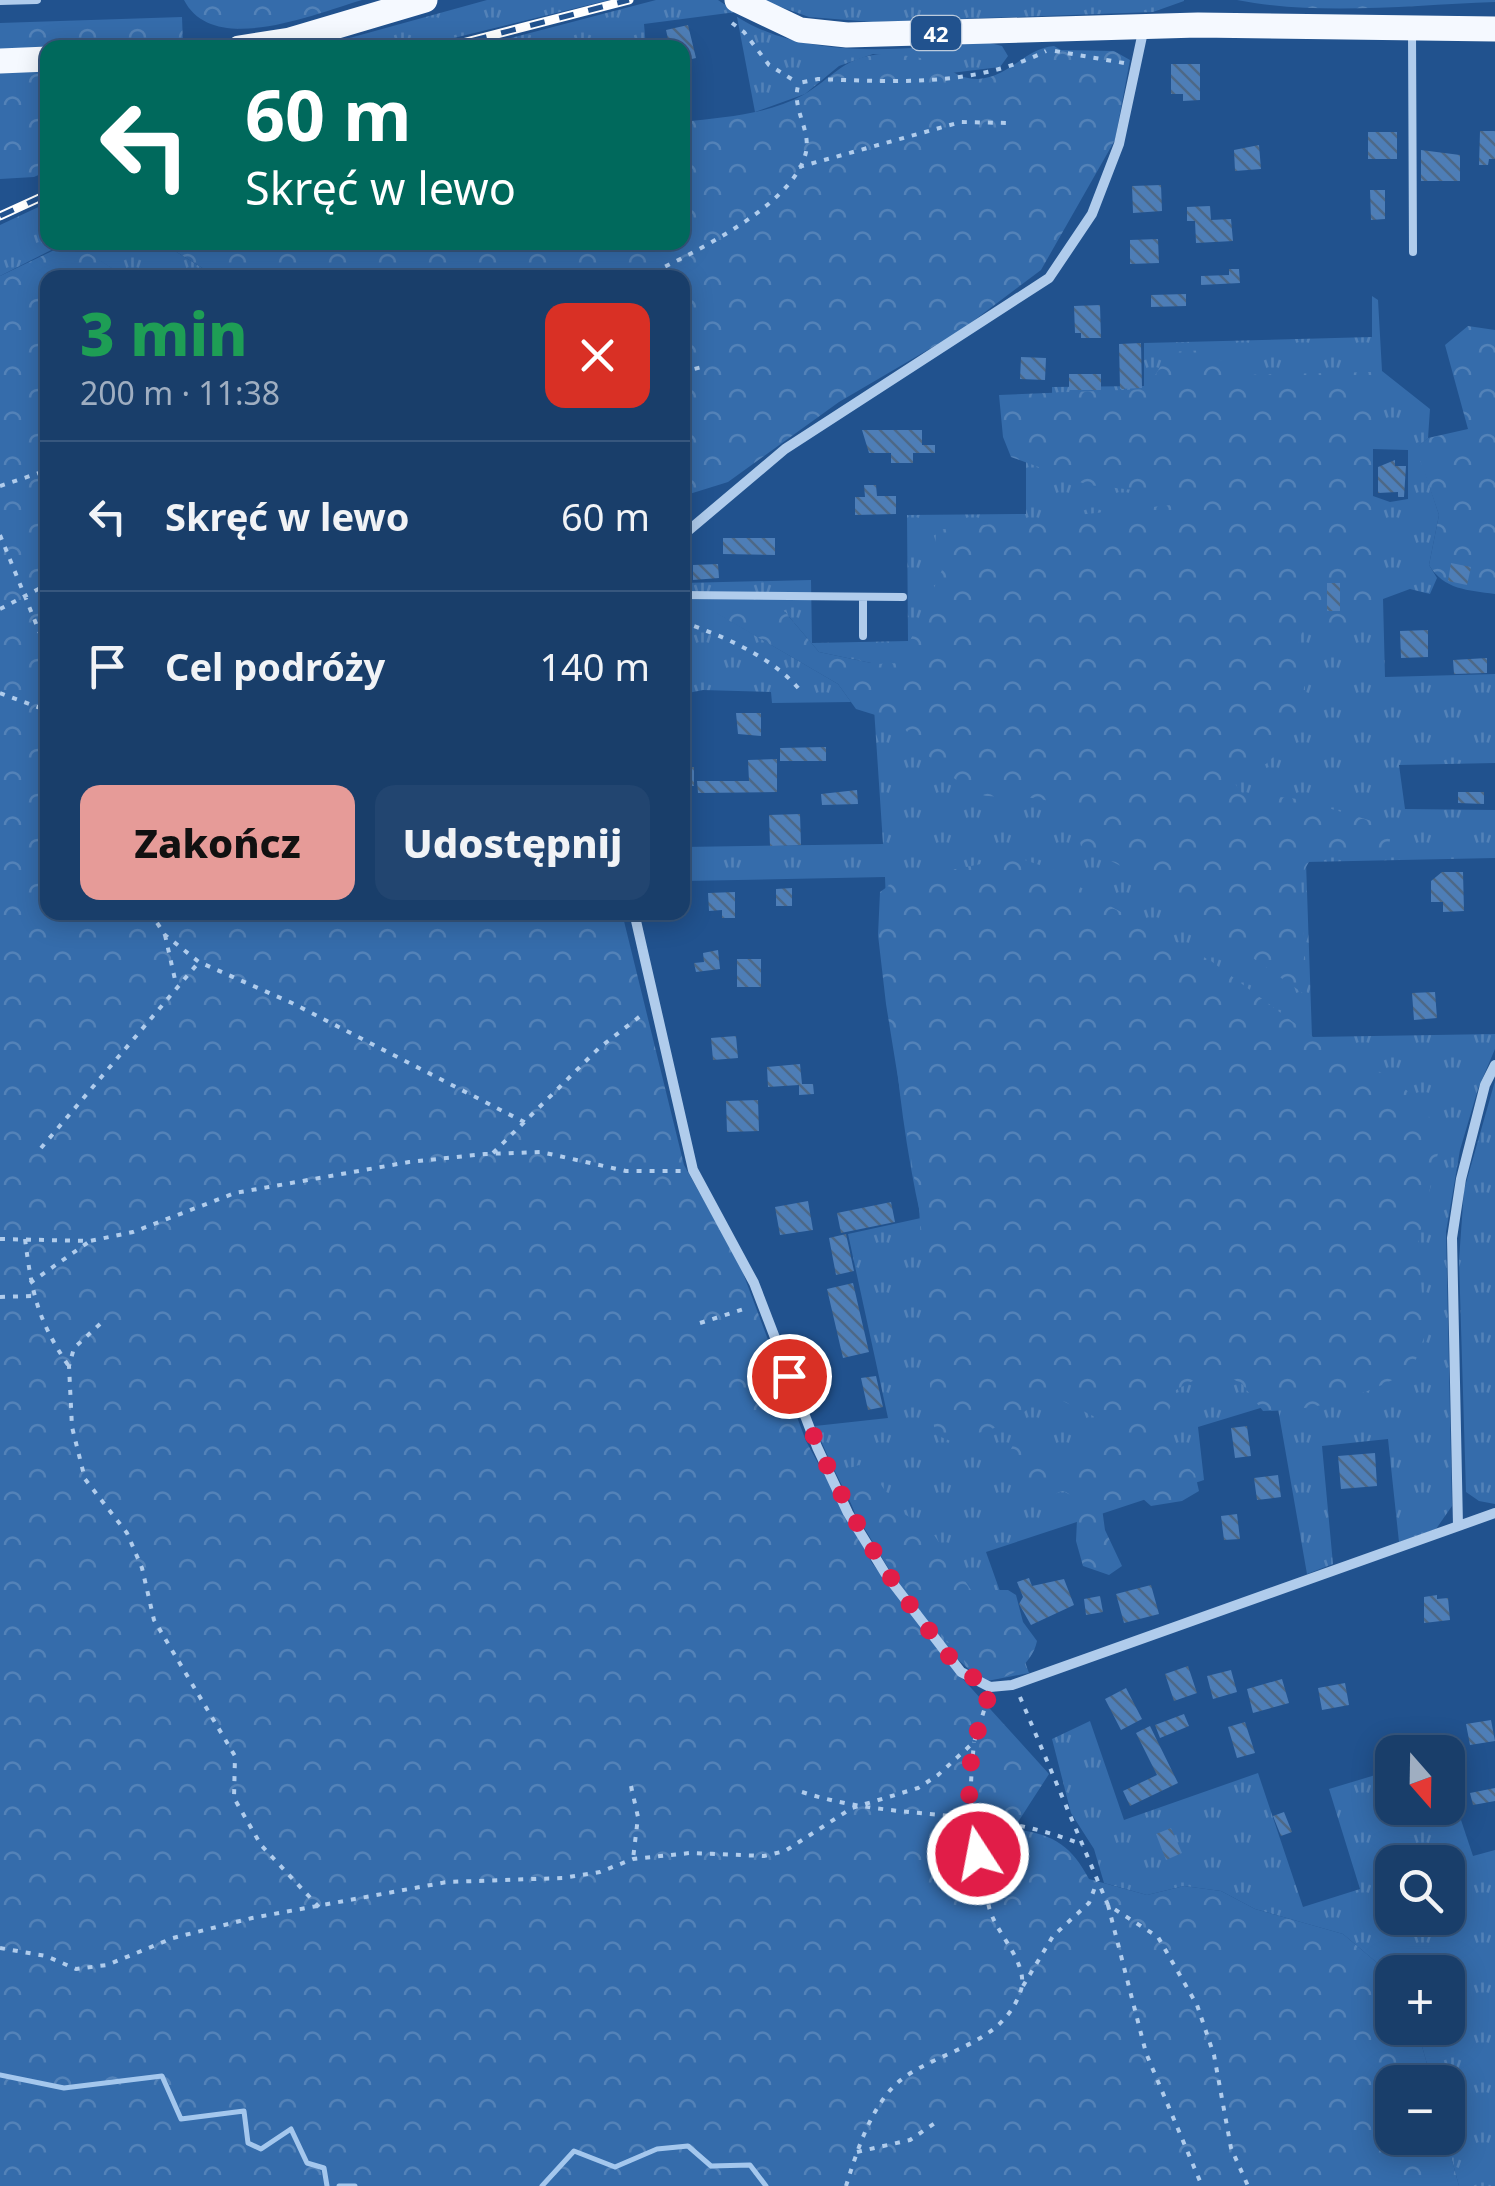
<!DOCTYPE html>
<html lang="pl">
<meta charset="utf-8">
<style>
body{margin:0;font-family:"Noto Sans",sans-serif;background:#224570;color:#f1f3f6;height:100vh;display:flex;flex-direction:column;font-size:38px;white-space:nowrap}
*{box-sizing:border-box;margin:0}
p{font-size:32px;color:#9faec1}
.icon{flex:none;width:55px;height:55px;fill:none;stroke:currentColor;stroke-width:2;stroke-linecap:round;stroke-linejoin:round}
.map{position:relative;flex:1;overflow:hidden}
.panel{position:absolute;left:40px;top:270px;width:650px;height:650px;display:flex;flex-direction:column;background:#193e6a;border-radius:20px;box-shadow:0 5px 25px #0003,0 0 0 2px #37577e}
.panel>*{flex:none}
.hud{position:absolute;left:40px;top:40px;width:650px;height:210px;border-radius:20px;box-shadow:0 5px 25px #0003,0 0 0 2px #37577e;background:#00695c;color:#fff;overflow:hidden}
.needle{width:65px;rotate:160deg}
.controls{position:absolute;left:1375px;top:1735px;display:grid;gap:20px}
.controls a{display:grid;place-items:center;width:90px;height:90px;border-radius:20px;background:#193e6a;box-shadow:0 5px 25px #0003,0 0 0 2px #37577e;font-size:50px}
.pin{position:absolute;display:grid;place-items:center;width:85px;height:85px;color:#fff;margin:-42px;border:5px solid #fff;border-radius:50%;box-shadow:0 2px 10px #0007}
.me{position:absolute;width:110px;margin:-55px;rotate:349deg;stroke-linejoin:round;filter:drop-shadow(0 0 8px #0008)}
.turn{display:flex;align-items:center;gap:35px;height:210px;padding:0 40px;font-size:45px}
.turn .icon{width:130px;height:130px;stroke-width:2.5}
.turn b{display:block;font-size:70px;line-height:85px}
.round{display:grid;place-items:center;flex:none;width:105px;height:105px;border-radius:20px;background:#224570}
.overview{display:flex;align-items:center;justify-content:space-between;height:170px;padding:0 40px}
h1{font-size:60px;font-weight:800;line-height:75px;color:#1e9e55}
.cta{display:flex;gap:20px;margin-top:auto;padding:20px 40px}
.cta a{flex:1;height:115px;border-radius:20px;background:#e69b98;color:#111;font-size:40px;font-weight:800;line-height:115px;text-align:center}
.cta a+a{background:#224570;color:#f1f3f6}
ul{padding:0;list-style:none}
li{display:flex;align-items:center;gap:30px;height:150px;padding:0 40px;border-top:2px solid #37577e}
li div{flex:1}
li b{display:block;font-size:38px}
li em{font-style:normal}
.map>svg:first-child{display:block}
.grass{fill:url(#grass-tufts);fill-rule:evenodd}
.forest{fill:url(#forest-crowns)}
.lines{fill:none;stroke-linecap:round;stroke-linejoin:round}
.stream{stroke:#a4c7ed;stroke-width:5}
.building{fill:url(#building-back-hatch)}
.path{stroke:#b0ccec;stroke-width:4;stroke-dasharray:5 8;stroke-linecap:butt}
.lane{stroke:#b0ccec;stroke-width:8}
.street{stroke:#b0ccec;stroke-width:10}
.primary{stroke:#f5f9ff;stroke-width:25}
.rail-casing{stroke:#fff;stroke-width:9}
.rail{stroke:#21528e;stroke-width:5;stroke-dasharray:15;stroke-linecap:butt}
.route{stroke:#e11d48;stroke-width:18;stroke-dasharray:0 32.4}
.labels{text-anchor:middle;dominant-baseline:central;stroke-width:10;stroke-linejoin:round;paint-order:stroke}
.shield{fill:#21528e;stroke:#bccbdd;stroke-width:2.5}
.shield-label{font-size:22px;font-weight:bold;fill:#fff}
</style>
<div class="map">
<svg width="1495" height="2186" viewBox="0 0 1495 2186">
<defs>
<pattern id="grass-tufts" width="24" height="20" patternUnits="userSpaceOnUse" patternTransform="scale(2.5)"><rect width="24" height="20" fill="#356cab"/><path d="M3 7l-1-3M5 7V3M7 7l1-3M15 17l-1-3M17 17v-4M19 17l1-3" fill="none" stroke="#5382b8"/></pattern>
<pattern id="forest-crowns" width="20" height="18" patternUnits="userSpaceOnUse" patternTransform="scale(2.5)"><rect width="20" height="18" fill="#356cab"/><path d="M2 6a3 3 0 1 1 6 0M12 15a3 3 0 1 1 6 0" fill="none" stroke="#5382b8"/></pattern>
<pattern id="building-back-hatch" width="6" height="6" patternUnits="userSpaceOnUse" patternTransform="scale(2.5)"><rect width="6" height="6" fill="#4e7eb7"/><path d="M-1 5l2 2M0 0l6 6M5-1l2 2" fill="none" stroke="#4d6887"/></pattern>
</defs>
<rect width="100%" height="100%" fill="#21528e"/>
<path class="grass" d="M487,0H609L417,47H317Z
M656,0H718L736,12L644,24L646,47L473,48Z
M761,0H1184V1L1153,12L873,22L809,17Z
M737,17C811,62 904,49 986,42L1002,46L1008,56L1000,67L951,73L930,61L873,54L839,66L805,94L755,112Z
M47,203L48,242L65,243L0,276V225Z
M71,243H162L217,277H126Z
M1372,296L1378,300L1382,371L1430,409L1428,438L1417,448L1439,515L1429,565L1437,578L1430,594L1410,589L1383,599L1385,677L1495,674V763L1399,765L1405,809L1495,810V858L1306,862L1312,1037L1495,1034V1049L1478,1089L1460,1150L1446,1232L1452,1506L1436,1529L1399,1542L1388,1439L1322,1446L1333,1564L1307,1574L1277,1403L1198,1427L1204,1480L986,1552L1029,1673L987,1681C926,1651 840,1491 815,1426L888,1418L848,1234L921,1218C896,1106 889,992 885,877L683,881V847L883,844L871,663L819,652L785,612L717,603V613L838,684L851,702L772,703L771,692L703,690L683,694L682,583L811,580L812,643L908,641L907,515L1026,514V452L1052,451V387L1144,386V343L1372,337ZM1373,449L1408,450V499L1390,502L1373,496Z
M1495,1081V1504L1479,1501L1466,1492L1459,1260L1464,1190Z
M1090,1721L1124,1820L1258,1773L1303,1907L1360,1889L1329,1789L1392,1770V1808H1448V1781L1473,1856L1495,1850V2186H1459L1446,2138L1448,2082H1432L1417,2028H1448V1972H1392V1984L1382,1967L1343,1934L1255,1909L1221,1891L1184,1886L1147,1895L1104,1883L1094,1849L1071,1813L1052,1739ZM1392,1862H1448V1918H1392Z"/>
<path class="forest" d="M184,0H362C314,14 213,57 184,0Z
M1237,0H1495V2C1411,5 1320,16 1237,0Z
M182,17L183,43L0,49V23Z
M1054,46L1061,50L1114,51L1130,60L1115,140L1041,270L960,331L839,402L728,482L683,496L682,278L217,277L162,243L682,242L683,122C723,117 767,115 803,95C827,82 840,62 868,56C885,52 912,56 929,60C949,66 956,79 978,79C1010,77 1024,49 1054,46Z
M47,70V171L34,177L0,179V72Z
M71,242L126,277L48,278V912L622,913L684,1165L740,1265L806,1441L872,1563L962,1678L1049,1774L1018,1822L1020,1830C1055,1835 1072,1847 1089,1879L1147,1895L1184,1886L1221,1891L1255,1909L1343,1934L1382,1967L1392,1984V2028H1417L1432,2082H1392V2138H1446L1459,2186H0V276Z
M1468,326L1495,330V594C1468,590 1444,590 1429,565L1439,515L1416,448L1428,438L1468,429L1445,345Z
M1207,350L1241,375L1373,372V602L1343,627L1302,632L1295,654L1304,671L1305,691L1279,751L1266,764L1226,772L1242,793L1298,799L1392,827L1388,852L1315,851L1301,876L1307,996L1121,866L1081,846L1071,809C1043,795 1018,798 988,796C964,794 912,743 901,723L856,709L838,684L716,613V603L754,599L785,612L819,652L876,664L900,663L942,570L935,554L936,530L1171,505V494L1088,485L1011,457L1003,437L999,395L1147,389L1169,352Z
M1016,857L1057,871L1099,900L1211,961L1332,1051L1382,1073L1426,1104L1438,1153L1418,1242L1425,1335L1412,1370C1364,1396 1319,1411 1263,1411L1242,1384L1215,1369L1176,1390L1163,1428L1164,1444L1195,1474L1199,1491L1182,1501L1151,1506L1142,1498L1109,1501L1102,1508L1105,1530L1122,1566L1109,1575L1083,1566L1076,1541L1078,1499L1063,1491L1037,1500L1018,1490L1007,1457L1015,1441C1042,1431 1043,1460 1066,1468L1073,1465L1075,1447L1086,1434L1101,1433L1105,1422L1047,1393L1012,1422L953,1442L936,1435L932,1417L919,1208L886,1004L878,935L880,892L906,873L951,870Z
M859,1465L875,1476L899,1511L930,1529L971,1590H1008L1016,1595L1023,1622L1037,1641C1032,1666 1004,1685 979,1677L920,1610L856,1516L848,1496L850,1468Z"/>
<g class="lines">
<path class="stream" d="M0,2075L64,2088L162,2076L181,2119L244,2111L248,2143L261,2149L291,2129L307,2163L324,2168L327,2186
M339,2186H355
M542,2186L574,2151L615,2167L657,2149L688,2146L711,2166L750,2165L766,2186"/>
</g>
<path class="building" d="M688,25L696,58L683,61L682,48H670L666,30Z
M1171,64H1200V100L1183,101V94H1171Z
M1480,131H1495V159H1489L1488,165H1479Z
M1368,132H1397V159H1368Z
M1259,145L1261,169L1235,171L1234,150Z
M1421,150L1460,155V181H1421Z
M1161,185L1162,211L1133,213L1132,186Z
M1370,190H1385V219L1371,220Z
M1210,206L1211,220L1231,219L1233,241L1196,243L1195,221H1187V207Z
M1158,239L1159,263L1130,264V240Z
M1229,269H1239L1240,283L1201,285V276L1229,275Z
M1186,294V306L1151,307V295Z
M1100,305L1101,338H1081V333H1075L1074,306Z
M1141,343L1142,388L1120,389L1119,344Z
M1021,357L1046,358L1045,380L1020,379Z
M1069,374H1101V390H1069Z
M862,430H922V445H935V453H913V463H891V453H869Z
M1395,460V466H1406L1404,497H1398V492L1378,493V467Z
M864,485H876L877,496H896V514L855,515V497H865Z
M723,538H775V555L723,554Z
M1451,563L1471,567L1467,585L1448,581Z
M718,564L719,578L693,580V565Z
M1327,583H1340V611H1327Z
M1428,630V657L1401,658L1400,631Z
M1487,658V673L1454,674L1453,660Z
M736,713H761V736L738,734Z
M826,747V761H780V748Z
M682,759H688V767H694V786H682Z
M777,759V792L698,793L697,781H749L748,760Z
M857,790L858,804L822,805L821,794Z
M1458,792H1484V804L1458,803Z
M800,814L801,845L770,846L769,815Z
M1442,872H1463L1464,911L1443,912V902H1431V881Z
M792,888V906H776V889Z
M735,892V918H722V910L709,911L708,893Z
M718,950L720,969L696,972L694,963L704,962L703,953Z
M737,959H761V987H737Z
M1435,992L1437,1018L1414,1020L1412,993Z
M736,1036L738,1058L713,1060L711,1038Z
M800,1064L802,1084H813L814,1094L799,1095V1085L768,1087L767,1067Z
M758,1100L759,1131L727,1132L726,1101Z
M808,1201L813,1230L780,1235L775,1207Z
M891,1202L895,1222L841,1233L837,1213Z
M846,1234L854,1271L836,1275L829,1238Z
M853,1283L869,1352L843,1358L827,1289Z
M876,1376L883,1407L868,1410L861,1378Z
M1247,1426L1251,1456L1235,1458L1231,1428Z
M1375,1453L1377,1486L1341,1489L1338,1456Z
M1278,1475L1281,1497L1257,1500L1254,1478Z
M1237,1514L1240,1539L1224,1540L1221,1516Z
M1029,1578L1032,1586L1064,1579L1074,1605L1031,1625L1019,1604L1023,1597L1017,1582Z
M1151,1585L1159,1614L1124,1623L1116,1594Z
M1437,1595V1599L1448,1598L1450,1620L1424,1623V1597Z
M1100,1596L1103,1612L1086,1615L1084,1599Z
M1188,1666L1197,1693L1174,1701L1165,1674Z
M1231,1670L1237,1692L1213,1699L1207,1676Z
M1282,1679L1289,1703L1253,1713L1247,1689Z
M1345,1683L1349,1705L1322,1710L1318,1688Z
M1126,1688L1142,1719L1121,1730L1105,1699Z
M1184,1714L1189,1726L1160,1738L1155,1725Z
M1491,1720L1495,1741L1470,1745L1466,1724Z
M1245,1722L1255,1753L1237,1758L1228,1727Z
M1150,1726L1178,1783L1130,1806L1123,1791L1157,1775L1136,1733Z
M1495,1788V1801L1473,1805L1470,1793Z
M1284,1812L1292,1832L1281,1836L1273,1816Z
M1171,1828L1182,1853L1166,1860L1156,1834Z"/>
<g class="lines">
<path class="path" d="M732,23L744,32L769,65L798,83
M1055,51L1124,63
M799,167L961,122L1008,123
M642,278C688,255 794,207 806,152C811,128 790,107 799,83L818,79C896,82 975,87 1046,51
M682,372L706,366
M0,486L48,470
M0,535L48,653
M0,609L48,584
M682,622C724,636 777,659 803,694
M0,693L48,711
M150,912L165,935L199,962L292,1003L526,1123
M165,935L176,984
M41,1148L199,962
M493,1153L599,1048L643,1014
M0,1239L90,1241L133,1232L235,1193L409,1162L485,1154L541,1152L626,1171H682
M25,1239C32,1293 37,1319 68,1365
M30,1283L90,1241
M0,1297L32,1296
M700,1323L747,1308
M100,1324L74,1348L69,1366L72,1427L85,1479L127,1533L142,1568L154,1620L235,1756L234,1798L261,1845L319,1907
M1020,1697L1108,1905L1158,1937L1197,2005L1214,2055L1231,2148L1248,2186
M631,1786L638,1817L633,1859
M802,1792C898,1823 986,1805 1083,1845
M1108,1905L1146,2053L1202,2186
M0,1948L46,1956L76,1969L107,1965L173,1938L252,1918L447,1882L563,1878L600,1872L633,1859L690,1853L764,1856L785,1851L852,1808L918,1788L938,1775L974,1742L987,1701
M1023,1986L1053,1936L1089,1903L1097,1882
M857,2152L910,2140L938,2121
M846,2186C857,2151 872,2102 902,2079C942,2049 1003,2045 1021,1990C1029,1962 995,1933 989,1907C986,1894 989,1880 986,1869C968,1812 969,1801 974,1742"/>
<path class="lane" d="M0,1L37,0
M1412,31L1413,252
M682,595L903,597
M863,636V597"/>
<path class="street" d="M682,536L785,449L1049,278L1092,214L1119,144L1144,27
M634,912L693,1170L754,1283L817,1447L848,1513L885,1573L961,1672L990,1687L1012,1685L1495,1513
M1458,1526L1452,1238L1461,1179L1485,1085L1495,1065"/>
<path class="primary" d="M737,0L800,30L847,35L1198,25L1495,29
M239,48L290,40L425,0
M0,61L48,59"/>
<g class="rail-casing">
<path id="rail" d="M443,48L629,0
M0,216L48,194"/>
</g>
<use href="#rail" class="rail"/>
</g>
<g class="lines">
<path class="route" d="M789,1376C823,1464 862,1543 920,1618C943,1649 954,1669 990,1687C987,1706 979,1723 975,1742C965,1780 969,1817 978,1854"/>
</g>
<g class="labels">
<rect class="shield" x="911" y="16" width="50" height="34" rx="8"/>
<g class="shield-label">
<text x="936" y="33">42</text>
</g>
</g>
</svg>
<div class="controls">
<a><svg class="needle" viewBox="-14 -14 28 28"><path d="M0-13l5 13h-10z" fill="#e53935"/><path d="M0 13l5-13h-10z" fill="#9faec1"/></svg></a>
<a><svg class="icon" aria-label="search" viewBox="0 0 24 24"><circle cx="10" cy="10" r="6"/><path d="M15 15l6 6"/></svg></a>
<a>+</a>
<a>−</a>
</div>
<div class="pin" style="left:789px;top:1376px;background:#d93025"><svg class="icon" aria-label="arrive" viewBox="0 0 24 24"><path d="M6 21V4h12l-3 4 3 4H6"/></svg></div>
<svg class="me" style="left:978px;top:1854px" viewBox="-20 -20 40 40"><circle r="17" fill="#e11d48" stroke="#fff" stroke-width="3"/><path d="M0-11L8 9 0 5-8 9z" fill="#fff"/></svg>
<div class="hud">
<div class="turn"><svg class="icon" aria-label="left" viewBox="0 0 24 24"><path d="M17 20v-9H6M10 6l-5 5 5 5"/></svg><div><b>60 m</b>Skręć w lewo</div></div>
</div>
<section class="panel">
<div class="overview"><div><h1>3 min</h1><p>200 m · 11:38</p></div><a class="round" style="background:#d93025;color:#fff"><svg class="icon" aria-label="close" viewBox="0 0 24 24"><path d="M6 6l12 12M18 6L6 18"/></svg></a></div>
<ul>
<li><svg class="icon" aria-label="left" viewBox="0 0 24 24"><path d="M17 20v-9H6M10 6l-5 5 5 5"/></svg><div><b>Skręć w lewo</b></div><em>60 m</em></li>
<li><svg class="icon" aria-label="arrive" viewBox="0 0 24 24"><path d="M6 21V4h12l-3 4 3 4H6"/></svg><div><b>Cel podróży</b></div><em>140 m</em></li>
</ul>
<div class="cta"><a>Zakończ</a><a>Udostępnij</a></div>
</section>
</div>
